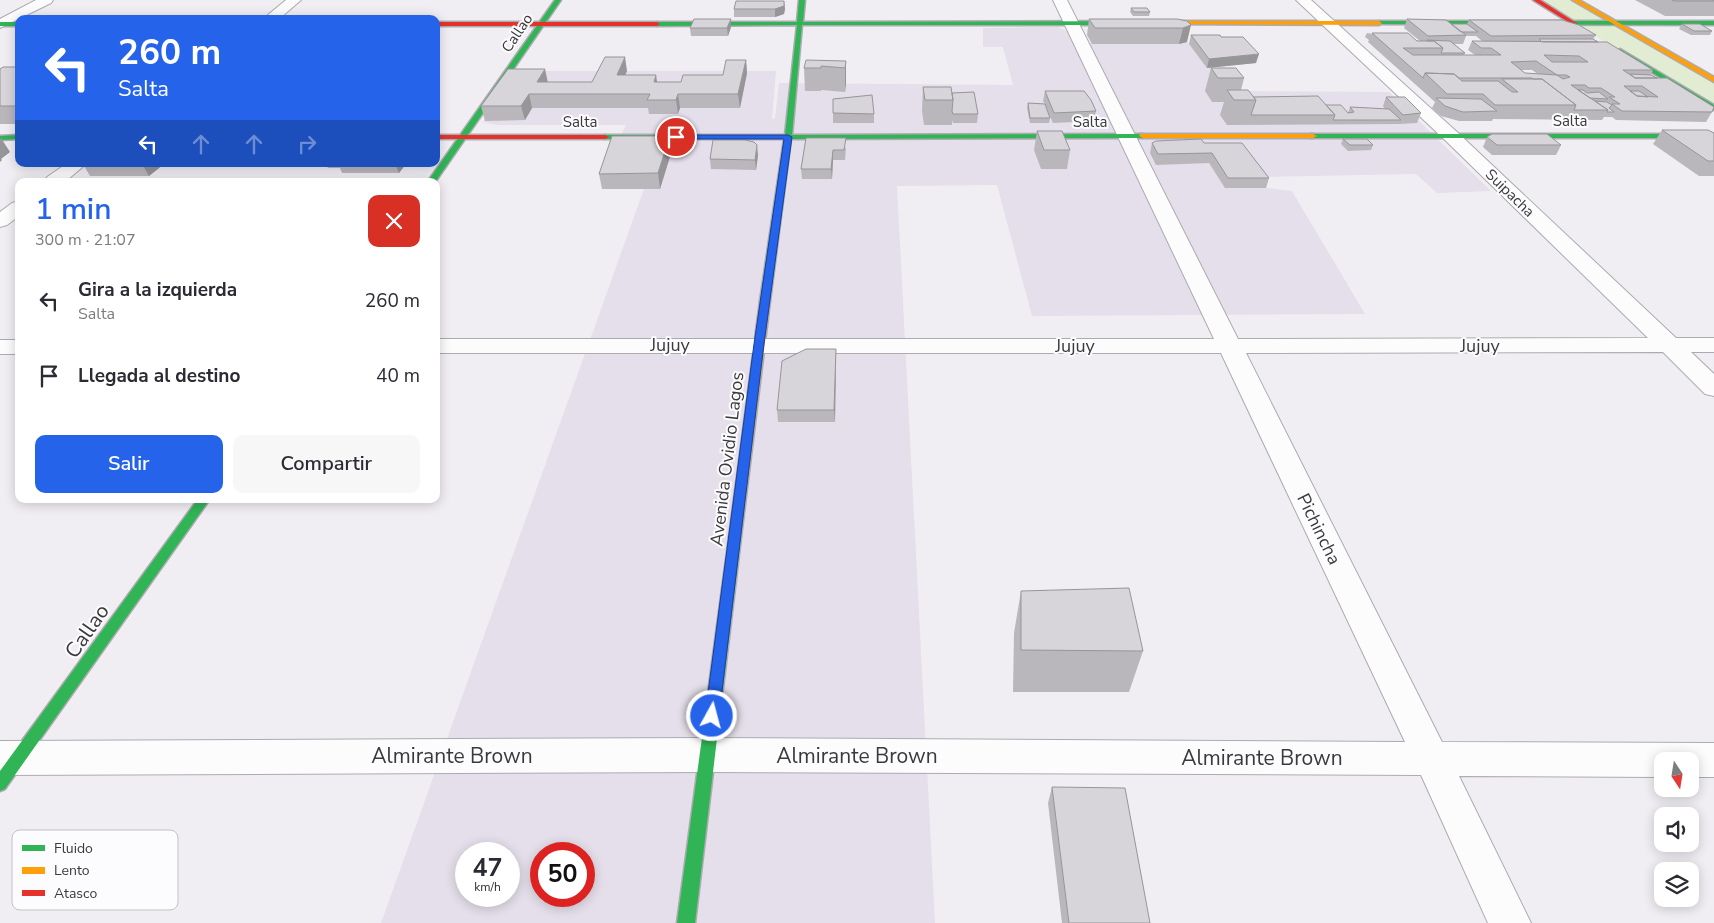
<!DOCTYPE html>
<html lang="es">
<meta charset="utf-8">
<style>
body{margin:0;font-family:"Nunito Sans",sans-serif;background:#f7f7f7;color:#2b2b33;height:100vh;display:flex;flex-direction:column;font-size:19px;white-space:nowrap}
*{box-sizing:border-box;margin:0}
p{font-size:16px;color:#7c7c81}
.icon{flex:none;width:28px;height:28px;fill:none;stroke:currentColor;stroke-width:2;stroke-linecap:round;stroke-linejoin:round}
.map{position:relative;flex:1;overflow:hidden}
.panel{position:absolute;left:15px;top:178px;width:425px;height:325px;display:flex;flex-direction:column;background:#fff;border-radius:10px;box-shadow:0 2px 12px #0003}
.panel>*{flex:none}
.guide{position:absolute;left:15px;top:15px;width:425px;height:152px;border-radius:10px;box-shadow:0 2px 12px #0003;background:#2563eb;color:#fff;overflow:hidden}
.needle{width:32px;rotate:168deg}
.controls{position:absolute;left:1654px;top:752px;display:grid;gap:10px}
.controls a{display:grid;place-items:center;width:45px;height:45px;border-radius:10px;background:#fff;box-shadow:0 2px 12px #0003;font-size:25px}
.speed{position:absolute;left:455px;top:842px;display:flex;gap:10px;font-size:25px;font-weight:700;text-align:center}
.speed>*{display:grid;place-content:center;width:65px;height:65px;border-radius:50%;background:#fff;box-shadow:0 2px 12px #0003;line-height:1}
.speed small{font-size:12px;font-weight:400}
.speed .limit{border:8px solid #d22;background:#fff;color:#111}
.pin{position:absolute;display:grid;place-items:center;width:42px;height:42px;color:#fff;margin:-21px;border:2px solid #fff;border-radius:50%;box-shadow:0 1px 5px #0007}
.me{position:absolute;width:55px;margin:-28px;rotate:7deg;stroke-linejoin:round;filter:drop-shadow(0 0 4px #0008)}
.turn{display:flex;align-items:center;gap:18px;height:105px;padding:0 20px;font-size:22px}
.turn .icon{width:65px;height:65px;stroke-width:2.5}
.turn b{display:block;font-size:35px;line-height:42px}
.lanes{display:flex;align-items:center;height:48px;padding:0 20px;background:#0003;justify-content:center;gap:25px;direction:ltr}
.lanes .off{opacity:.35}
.round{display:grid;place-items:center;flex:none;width:52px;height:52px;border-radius:10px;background:#f7f7f7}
.head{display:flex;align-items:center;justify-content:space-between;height:85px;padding:0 20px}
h1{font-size:30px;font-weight:600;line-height:38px;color:#2563eb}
.button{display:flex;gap:10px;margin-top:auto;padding:10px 20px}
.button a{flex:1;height:58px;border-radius:10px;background:#2563eb;color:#fff;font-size:20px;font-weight:600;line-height:58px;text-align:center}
.button a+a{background:#f7f7f7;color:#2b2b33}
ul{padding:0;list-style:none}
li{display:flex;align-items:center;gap:15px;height:75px;padding:0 20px}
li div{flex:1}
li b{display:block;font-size:19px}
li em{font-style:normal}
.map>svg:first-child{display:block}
.built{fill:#e4dfea;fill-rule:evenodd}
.green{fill:#e1ecd3}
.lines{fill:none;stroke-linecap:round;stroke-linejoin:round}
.street-casing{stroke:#acabaf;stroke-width:2}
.fast-casing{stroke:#acabaf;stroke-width:3}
.slow-casing{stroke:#acabaf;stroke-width:3}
.jam-casing{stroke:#acabaf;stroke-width:3}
.street{fill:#fdfcfd;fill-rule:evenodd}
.fast{fill:#30b455;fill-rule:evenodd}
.slow{fill:#ff9f0a;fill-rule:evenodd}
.jam{fill:#e5322d;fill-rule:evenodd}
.wall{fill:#b9b7bb;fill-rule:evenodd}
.shaded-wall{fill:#969598}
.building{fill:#d7d5d9;stroke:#969598;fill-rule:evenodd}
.route{fill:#2563eb;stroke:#184099}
.labels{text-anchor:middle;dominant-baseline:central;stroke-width:4;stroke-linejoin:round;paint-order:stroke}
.far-street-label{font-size:15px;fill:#3a393c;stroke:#fcfbfe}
.street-label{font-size:18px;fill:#3a393c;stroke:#fcfbfe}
.near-street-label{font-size:21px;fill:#3a393c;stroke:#fcfbfe}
.key{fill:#fcfbfe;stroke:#c2c1c4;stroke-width:1}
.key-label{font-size:14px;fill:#3a393c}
</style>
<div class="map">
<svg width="1714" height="923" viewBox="0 0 1714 923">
<rect width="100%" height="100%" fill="#f0eef3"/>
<path class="built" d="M1058,27L1093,44H1179L1187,42L1230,91L1389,92L1491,191L1437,193L1416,174L1258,177L1266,188L1292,191L1365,314L1032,316L997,185L897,186L935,923H381L644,189L614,150L626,125H497L483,122L518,71H776L772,119L775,118L779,83L1013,85L1003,47H983V28ZM466,854H509V896H466ZM541,854H584V896H541Z"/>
<path class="green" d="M1536,0H1575L1714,80V108Z"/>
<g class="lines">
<g class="street-casing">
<path id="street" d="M36,0H53L51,3L0,28V19Z
M286,0H301L279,19H263Z
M1053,0H1067L1238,339L1648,338L1445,140L1296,0H1311L1457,132L1676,338H1714V352H1691L1714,374V396L1705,394L1663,352L1246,353L1442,742L1714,743V777H1690V761H1662V777L1459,776L1531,923H1488L1421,775L707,772L0,775V741L707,738L1405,742L1221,353H436V339H1214Z
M66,164H86L66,181H45L47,177Z
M19,201V216L7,225L0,227V212L12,203Z
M0,340H19V354H0Z"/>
</g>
<g class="fast-casing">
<path id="fast" d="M555,0H561L436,181H428Z
M799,0H805L803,22L1166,21L1169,23L1166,25H802L792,135L1143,134L1147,136L1143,138L791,139L770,301L765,304L762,303L760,301L784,139H605L601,137L605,135H785L797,25L657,26L654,24L657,22H797Z
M1379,21H1714V25L1377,24Z
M0,22H19V26H0Z
M1620,49L1714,105V110L1618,52L1617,51Z
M1310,134H1714V138H1310Z
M19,135V139L0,140V136Z
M198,499H210L5,789L0,791V771Z
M735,532L739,534L741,537L695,923H677L729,537L731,534Z"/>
</g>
<g class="slow-casing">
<path id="slow" d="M1572,0H1579L1714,77V82Z
M1166,21H1379L1382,23L1379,25L1164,24Z
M1140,134H1313L1317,136L1313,138H1143L1139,136Z
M765,298L770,301L741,537L739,540H731L729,537L760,301Z"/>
</g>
<g class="jam-casing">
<path id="jam" d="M1533,0H1540L1578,24L1573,25Z
M436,22H657L660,24L657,26H436Z
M436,135H605L609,137L605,139H436Z"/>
</g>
<use href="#street" class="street"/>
<use href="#fast" class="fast"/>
<use href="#slow" class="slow"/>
<use href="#jam" class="jam"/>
</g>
<path class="wall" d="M1635,0H1714V16H1665Z
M784,1L785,9L784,14L775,17H734V9Z
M1131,8L1150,12L1149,16H1133L1130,12Z
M1089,19L1187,21V42L1179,44H1092L1087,35Z
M1407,19L1451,24H1467L1469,20L1596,35L1593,39L1653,70L1651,75L1712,112L1706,122L1616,120L1612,117H1604L1602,120L1493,119L1492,121H1459L1441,116L1432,108L1435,102L1368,42L1369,40L1365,37L1367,33L1420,41L1404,28ZM1466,36H1476L1482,41H1472L1468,50L1475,55H1464L1465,53L1454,44H1463ZM1521,70H1532L1538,74L1525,73Z
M1682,24L1712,31L1710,35H1691L1679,29Z
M731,27L728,36H691L690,28Z
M1191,35L1221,37L1256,63L1207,68L1189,44Z
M746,60L747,73L740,108H680L678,114H649L648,108H532L525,120L485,121L481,106L548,82H592L627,71L625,75L657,82H681L723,75Z
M846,61L845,92L821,90V91H805L804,68Z
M19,67V124H0V69Z
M1211,68L1244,78L1241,90L1253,97L1326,105L1348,113L1350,107L1385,109L1383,106L1386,97L1421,113L1417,123L1399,124L1227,125L1220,115L1224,102H1212L1205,91Z
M923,87L952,93L978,114L977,123H953L952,120V125H924L922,111Z
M1045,91L1096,111L1094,121L1053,123L1047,110L1050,118L1049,123H1030L1027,108L1028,103L1045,104L1043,101Z
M833,99L874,114V123H833Z
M1662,130L1714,133V176H1699L1653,144Z
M1037,131L1070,150L1067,169H1041L1034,150Z
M1487,137L1561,145L1556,155H1492L1483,147Z
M806,138L846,148L845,160H833L832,179H802L801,169Z
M1343,139L1373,145L1371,150L1348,151L1341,144Z
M1152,143H1204L1269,178L1266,188H1225L1209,163L1156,165L1150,153Z
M672,150L660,189H602L599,174Z
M758,155L756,170L711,169L710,159Z
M83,164H164L149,176H90Z
M326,164H406L399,173H342L340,168H328Z
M836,349L835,422H778L777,410Z
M1021,591L1143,651L1129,692H1013L1014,633Z
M1052,787L1150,923H1062L1048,803Z"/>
<path class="shaded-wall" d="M784,1L785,9L784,14L775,17V9Z
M731,19V27L728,36L727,28Z
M1191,25L1187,42L1179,44L1183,28Z
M1259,54L1256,63L1207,68L1209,59Z
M625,57L627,71L619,89L617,75Z
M746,60L747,73L740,108L738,94Z
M846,61V84L845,92V68Z
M545,69L548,83L537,82Z
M656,75L658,88L654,82Z
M529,94L532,108L525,120L521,106Z
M678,94L680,108L678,114L676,100Z
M670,136L672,150L660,189L658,173Z
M1,138L10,152L1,159L2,160L0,162V139Z
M757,145L758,155L756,170L755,160Z
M833,150V160L832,179L831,169Z
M142,164H164L149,176Z
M395,164H406L399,173Z
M836,349V361L835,422L834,410Z"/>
<path class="building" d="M1672,0H1714V1H1674Z
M736,1H784V6L775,9H734Z
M1131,8H1147L1150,12H1134Z
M694,19H731L727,28H690Z
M1089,19H1177L1187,21L1191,25L1183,28H1095Z
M1407,19L1446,20L1466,35L1428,36Z
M1469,20H1562L1579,25L1596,35L1491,36Z
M1451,24H1467L1478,32H1461Z
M1682,24H1700L1712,31H1694Z
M1372,33H1408L1417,41H1434L1443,48H1403L1413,55H1501L1491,48H1481L1472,41L1607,42L1653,70H1623L1635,78H1667L1714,107L1712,112L1622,111L1612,104H1620L1609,97H1615L1601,88H1589L1585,85H1571L1608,110H1574L1576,105L1542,79H1533L1532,78H1459L1454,74L1425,73L1423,78ZM1544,55L1579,56L1588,62H1552ZM1536,61L1557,75L1525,73L1511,62ZM1557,75H1566L1570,77L1563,79ZM1624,86H1642L1658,97L1637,96Z
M1191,35H1220L1221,37H1243L1259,54L1209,59Z
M1539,39H1593L1598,42H1542Z
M1427,40L1450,41L1465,53H1441L1443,48L1434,41H1427Z
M605,57H625L617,75H656L654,82H681L683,75H723L726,60H746L738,94H678L676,100H647L650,94H529L521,106H481L508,69H545L537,82H592Z
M806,60L846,61L845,68L821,66V68H804Z
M3,67H19V106H0V69Z
M1211,68H1236L1244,78H1218Z
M1425,73L1454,74L1462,81H1498L1512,92H1518L1502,79H1542L1576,105H1495L1483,94H1447Z
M1630,74L1651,75L1657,78H1635Z
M923,87H951L953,100H925Z
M1227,90H1248L1256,100H1234Z
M1578,90H1583L1587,93L1599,92L1608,99L1590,98Z
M1045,91H1084L1091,100L1096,111L1054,113Z
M1630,91H1639L1648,97L1637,96Z
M974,92L978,114H953L952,111L953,100L952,93Z
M872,95L874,114L833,113V99Z
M1318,96L1335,115H1251L1256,100L1253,97Z
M1386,97H1405L1421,113L1403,115Z
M1436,98L1481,99L1497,111L1463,112L1445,106Z
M1595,101L1607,102L1612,105L1609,108L1614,112H1607L1608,110Z
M1028,103L1045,104L1050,118H1030Z
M1326,105H1341L1348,113L1354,112L1350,107L1389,109L1401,120H1333L1335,115Z
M1662,130H1708L1714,133V161H1708Z
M1037,131H1062L1070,150H1044Z
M1492,134H1547L1561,145H1497L1487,137Z
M612,136H670L658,173L599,174Z
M806,138H846L844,150H833L831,169H801Z
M1201,139L1204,143H1242L1269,178H1228L1212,153L1158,154L1152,143L1156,141Z
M1343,139H1367L1373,145H1350Z
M713,140H745L754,142L757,145L755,160L710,159Z
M806,349H836L834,410H777L782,361Z
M1129,588L1143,651L1021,650V591Z
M1052,787L1125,788L1150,923H1069Z"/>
<path class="route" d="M673,135H788L792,137L764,344L719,716L717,720L712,722L707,720L705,716L754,344L784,139H676L672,137Z"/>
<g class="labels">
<g class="far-street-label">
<text transform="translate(517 33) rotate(-56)">Callao</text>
<text x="1570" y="121">Salta</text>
<text x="580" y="122">Salta</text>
<text x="1090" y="122">Salta</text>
<text transform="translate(1510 193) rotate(44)">Suipacha</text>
</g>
<g class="street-label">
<text x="670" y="345">Jujuy</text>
<text x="1075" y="346">Jujuy</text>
<text x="1480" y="346">Jujuy</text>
<text transform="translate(727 459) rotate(-83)">Avenida Ovidio Lagos</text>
<text transform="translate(1319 529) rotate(64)">Pichincha</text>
</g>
<g class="near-street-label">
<text transform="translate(87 631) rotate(-55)">Callao</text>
<text x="452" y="756">Almirante Brown</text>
<text x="857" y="756">Almirante Brown</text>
<text x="1262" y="758">Almirante Brown</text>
</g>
</g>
<rect x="12" y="830" width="166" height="80" rx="8" class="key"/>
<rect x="22" y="845" width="23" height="6" fill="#30b455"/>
<rect x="22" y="867" width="23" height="7" fill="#ff9f0a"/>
<rect x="22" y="890" width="23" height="6" fill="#e5322d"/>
<g class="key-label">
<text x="54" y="853">Fluido</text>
<text x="54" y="875">Lento</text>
<text x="54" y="898">Atasco</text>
</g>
</svg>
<div class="controls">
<a><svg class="needle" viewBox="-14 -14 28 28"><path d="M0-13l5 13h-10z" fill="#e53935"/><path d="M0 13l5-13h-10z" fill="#7c7c81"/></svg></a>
<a><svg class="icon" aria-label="sound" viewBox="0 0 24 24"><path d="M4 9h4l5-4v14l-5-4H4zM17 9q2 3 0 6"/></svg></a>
<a><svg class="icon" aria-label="layers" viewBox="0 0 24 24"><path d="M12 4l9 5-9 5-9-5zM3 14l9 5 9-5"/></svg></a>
</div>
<div class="speed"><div>47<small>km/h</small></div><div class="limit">50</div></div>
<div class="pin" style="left:676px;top:137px;background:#d93025"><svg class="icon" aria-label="arrive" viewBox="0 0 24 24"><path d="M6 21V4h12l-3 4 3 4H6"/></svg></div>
<svg class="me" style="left:712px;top:716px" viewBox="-20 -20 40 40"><circle r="17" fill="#2563eb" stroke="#fff" stroke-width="3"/><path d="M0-11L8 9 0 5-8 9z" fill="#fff"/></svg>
<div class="guide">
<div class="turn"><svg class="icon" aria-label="left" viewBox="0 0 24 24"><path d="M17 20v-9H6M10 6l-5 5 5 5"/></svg><div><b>260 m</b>Salta</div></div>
<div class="lanes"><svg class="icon" aria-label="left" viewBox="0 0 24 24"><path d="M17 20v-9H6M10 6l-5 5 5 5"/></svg><svg class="icon off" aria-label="ahead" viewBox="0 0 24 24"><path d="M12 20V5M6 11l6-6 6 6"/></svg><svg class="icon off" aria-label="ahead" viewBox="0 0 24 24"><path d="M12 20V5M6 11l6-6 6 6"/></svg><svg class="icon off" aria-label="right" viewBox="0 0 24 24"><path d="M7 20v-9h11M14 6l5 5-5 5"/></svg></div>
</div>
<section class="panel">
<div class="head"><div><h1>1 min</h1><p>300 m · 21:07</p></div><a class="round" style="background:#d93025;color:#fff"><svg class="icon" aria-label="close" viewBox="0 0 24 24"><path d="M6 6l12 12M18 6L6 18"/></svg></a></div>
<ul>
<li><svg class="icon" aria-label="left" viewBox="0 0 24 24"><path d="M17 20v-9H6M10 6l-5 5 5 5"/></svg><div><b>Gira a la izquierda</b><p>Salta</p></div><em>260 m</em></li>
<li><svg class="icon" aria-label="arrive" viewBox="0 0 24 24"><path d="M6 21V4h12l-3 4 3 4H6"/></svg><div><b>Llegada al destino</b></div><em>40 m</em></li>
</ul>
<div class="button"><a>Salir</a><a>Compartir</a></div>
</section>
</div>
